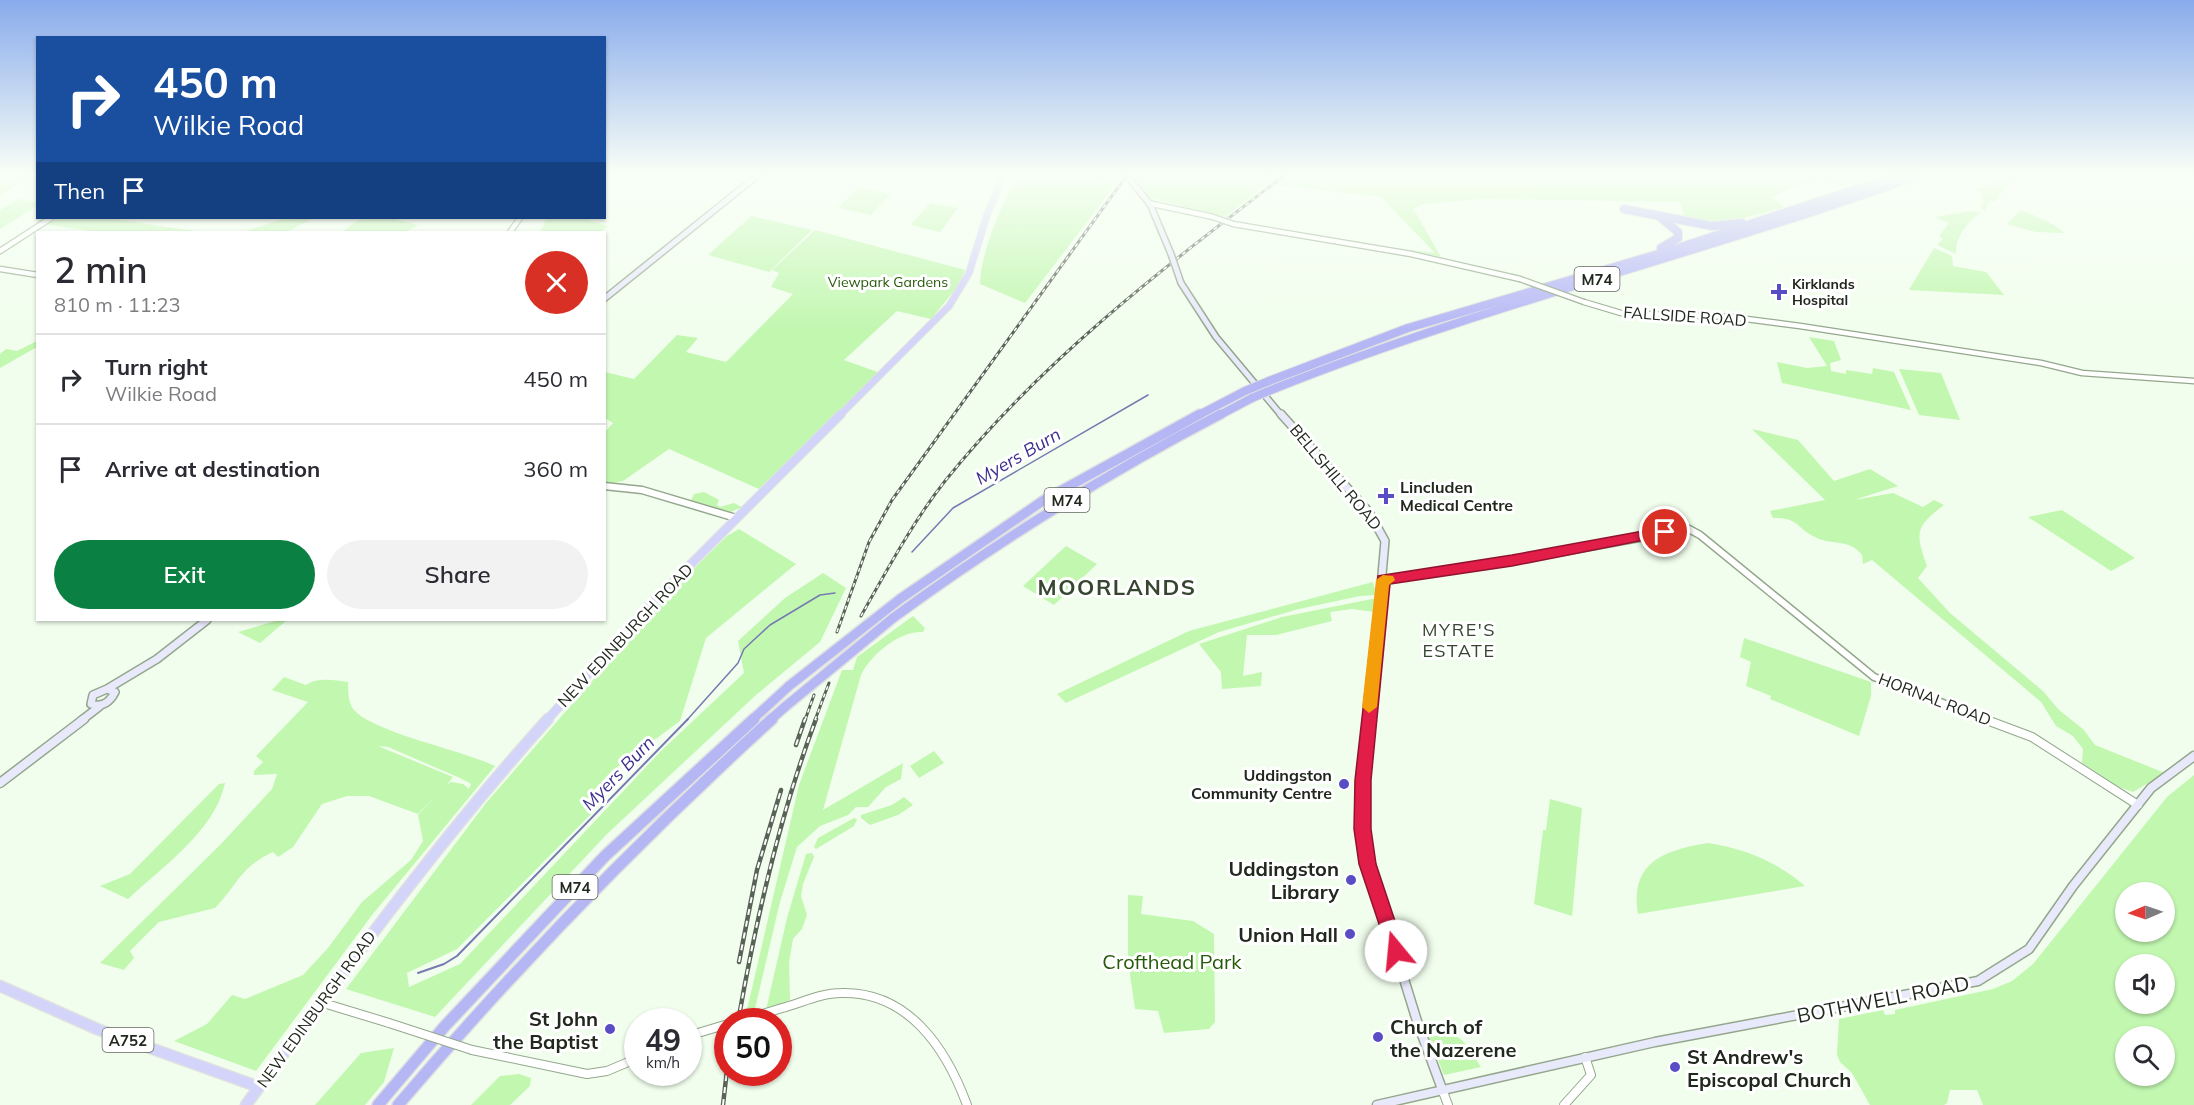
<!DOCTYPE html>
<meta charset="utf-8">
<style>
body{margin:0;font-family:Mulish,sans-serif;background:#f2f2f3;color:#2b2b33;height:100vh;display:flex;flex-direction:column;font-size:22px;white-space:nowrap}
*{box-sizing:border-box;margin:0}
p{font-size:20px;color:#7c7c81}
.icon{flex:none;width:33px;height:33px;fill:none;stroke:currentColor;stroke-width:2;stroke-linecap:round;stroke-linejoin:round}
.map{position:relative;flex:1;overflow:hidden}
.drawer{position:absolute;left:36px;top:231px;width:570px;height:390px;display:flex;flex-direction:column;background:#fff;border-radius:0px;box-shadow:0 2px 4px #0004}
.drawer>*{flex:none}
.banner{position:absolute;left:36px;top:36px;width:570px;height:183px;border-radius:0px;box-shadow:0 2px 4px #0004;background:#1a4fa0;color:#fff;overflow:hidden}
.needle{width:39px;rotate:268deg}
.buttons{position:absolute;left:2115px;top:882px;display:grid;gap:12px}
.buttons a{display:grid;place-items:center;width:60px;height:60px;border-radius:50%;background:#fff;box-shadow:0 2px 4px #0004;font-size:30px}
.speed{position:absolute;left:624px;top:1008px;display:flex;gap:12px;font-size:30px;font-weight:700;text-align:center}
.speed>*{display:grid;place-content:center;width:78px;height:78px;border-radius:50%;background:#fff;box-shadow:0 2px 4px #0004;line-height:1}
.speed small{font-size:15px;font-weight:400}
.speed .limit{border:9px solid #d22;background:#fff;color:#111}
.pin{position:absolute;display:grid;place-items:center;width:51px;height:51px;color:#fff;margin:-26px;border:3px solid #fff;border-radius:50%;box-shadow:0 2px 6px #0007}
.me{position:absolute;width:66px;margin:-33px;rotate:343deg;stroke-linejoin:round;filter:drop-shadow(0 0 4px #0008)}
.turn{display:flex;align-items:center;gap:21px;height:126px;padding:0 18px;font-size:27px}
.turn .icon{width:78px;height:78px;stroke-width:2.5}
.turn b{display:block;font-size:42px;line-height:51px}
.then{display:flex;align-items:center;height:57px;padding:0 18px;background:#0003;gap:12px;font-size:22px}
.round{display:grid;place-items:center;flex:none;width:63px;height:63px;border-radius:32px;background:#f2f2f3}
.summary{display:flex;align-items:center;justify-content:space-between;height:102px;padding:0 18px}
h1{font-size:36px;font-weight:600;line-height:45px}
.primary-button{display:flex;gap:12px;margin-top:auto;padding:12px 18px}
.primary-button a{flex:1;height:69px;border-radius:36px;background:#0b8043;color:#fff;font-size:24px;font-weight:600;line-height:69px;text-align:center}
.primary-button a+a{background:#f2f2f3;color:#2b2b33}
ul{padding:0;list-style:none}
li{display:flex;align-items:center;gap:18px;height:90px;padding:0 18px;border-top:2px solid #e1e1e2}
li div{flex:1}
li b{display:block;font-size:22px}
li em{font-style:normal}
.map>svg:first-child{display:block}
.green{fill:#c2f7b0;fill-rule:evenodd}
.lines{fill:none;stroke-linecap:round;stroke-linejoin:round}
.stream-far1{stroke:#777ab2;stroke-width:1.5}
.stream{stroke:#777ab2;stroke-width:2}
.tertiary-far2-casing{stroke:#94a78d;stroke-width:7}
.tertiary-far1-casing{stroke:#94a78d;stroke-width:9}
.tertiary-casing{stroke:#94a78d;stroke-width:10}
.secondary-far2-casing{stroke:#94a78d;stroke-width:8}
.secondary-far1-casing{stroke:#94a78d;stroke-width:10}
.secondary-casing{stroke:#94a78d;stroke-width:11}
.primary-far2-casing{stroke:#e0e1e0;stroke-width:8}
.primary-far1-casing{stroke:#e0e1e0;stroke-width:10}
.primary-casing{stroke:#e0e1e0;stroke-width:13}
.motorway-far2-casing{stroke:#e0e1e0;stroke-width:10}
.motorway-far1-casing{stroke:#e0e1e0;stroke-width:12}
.motorway-casing{stroke:#e0e1e0;stroke-width:14}
.tertiary-far2{stroke:#fff;stroke-width:4.5}
.tertiary-far1{stroke:#fff;stroke-width:6}
.tertiary{stroke:#fff;stroke-width:8}
.secondary-far2{stroke:#e9e9fc;stroke-width:5}
.secondary-far1{stroke:#e9e9fc;stroke-width:7}
.secondary{stroke:#e9e9fc;stroke-width:8}
.primary-far2{stroke:#d3d4f9;stroke-width:6}
.primary-far1{stroke:#d3d4f9;stroke-width:8}
.primary{stroke:#d3d4f9;stroke-width:10}
.motorway-far2{stroke:#b5b7f5;stroke-width:8}
.motorway-far1{stroke:#b5b7f5;stroke-width:9}
.motorway{stroke:#b5b7f5;stroke-width:11}
.rail-far1-casing{stroke:#596256;stroke-width:3}
.rail-casing{stroke:#596256;stroke-width:4.5}
.rail-far1{stroke:#fff;stroke-width:1.5;stroke-dasharray:4;stroke-linecap:butt}
.rail{stroke:#fff;stroke-width:2;stroke-dasharray:6;stroke-linecap:butt}
.tertiary-bridge-far1-casing{stroke:#94a78d;stroke-width:7;stroke-linecap:butt}
.tertiary-bridge-casing{stroke:#94a78d;stroke-width:10;stroke-linecap:butt}
.secondary-bridge-casing{stroke:#94a78d;stroke-width:8;stroke-linecap:butt}
.motorway-bridge-far1-casing{stroke:#e0e1e0;stroke-width:10;stroke-linecap:butt}
.motorway-bridge-casing{stroke:#e0e1e0;stroke-width:12;stroke-linecap:butt}
.tertiary-bridge-far1{stroke:#fff;stroke-width:4.5}
.tertiary-bridge{stroke:#fff;stroke-width:8}
.secondary-bridge{stroke:#e9e9fc;stroke-width:5}
.motorway-bridge-far1{stroke:#b5b7f5;stroke-width:8}
.motorway-bridge{stroke:#b5b7f5;stroke-width:9}
.route{fill:#e11d48;stroke:#92132f;stroke-width:1.5}
.slow{fill:#f59e0b}
.poi-dot{fill:#594dc5;stroke:#fff;stroke-width:2}
.labels{text-anchor:middle;dominant-baseline:central;stroke-width:6;stroke-linejoin:round;paint-order:stroke}
.far-park-label{font-size:14px;fill:#255a09;stroke:#fff}
.far-poi-label{font-size:14px;font-weight:bold;fill:#21281e;stroke:#fff;text-anchor:start}
.shield{fill:#fff;stroke:#646862;stroke-width:1.5}
.shield-label{font-size:15px;font-weight:bold;fill:#21281e}
.street-label{font-size:16px;fill:#21281e;stroke:#fff}
.poi-label{font-size:16px;font-weight:bold;fill:#21281e;stroke:#fff;text-anchor:start}
.water-label{font-size:18px;font-style:italic;fill:#3b2f8f;stroke:#fff}
.neighbourhood-label{font-size:18px;letter-spacing:1.5px;fill:#364630;stroke:#fff}
.near-poi-label{font-size:20px;font-weight:bold;fill:#21281e;stroke:#fff;text-anchor:end}
.near-park-label{font-size:20px;fill:#255a09;stroke:#fff}
.near-street-label{font-size:20px;fill:#21281e;stroke:#fff}
.district-label{font-size:22px;font-weight:bold;letter-spacing:1.5px;fill:#364630;stroke:#fff}
</style>
<div class="map">
<svg width="2194" height="1105" viewBox="0 0 2194 1105">
<rect width="100%" height="100%" fill="#f1feed"/>
<path class="green" d="M0,175H30L0,197Z
M1019,175H1034L1068,183L1075,176L1102,184L1114,175H1123L1025,303L980,284C980,255 1003,199 1019,175Z
M1132,175H1279L1225,217L1149,198Z
M1290,175H1875L1842,187L1821,177L1771,197L1785,207L1718,225L1685,217L1680,202L1484,199L1425,204L1413,208L1441,257L1411,250L1435,253L1381,197L1276,185Z
M2006,175L2030,177V180L2015,176L1994,202L1990,200L1985,211L1982,209L1981,204L1985,203L1980,198L1984,195L1975,189L1988,186Z
M859,187L891,194L871,215L838,208Z
M18,199L37,202V206L0,229V210Z
M930,203L958,208L940,232L911,225Z
M2021,210C2034,216 2056,223 2064,233L2036,232L2007,224Z
M1969,211L1983,213C1972,215 1954,238 1956,254L1937,245L1943,239L1939,236L1949,223L1935,217Z
M751,216L812,230L769,272L708,255Z
M51,218H106L202,232H98L42,224Z
M286,218H313L287,232H242Z
M367,218H391L418,225L406,232H342L357,221Z
M547,218H591L589,220L608,226L600,232H540Z
M815,230L965,270L958,286L931,319L897,311L844,360L880,373L759,489L669,449L623,481L605,484V432L613,423L605,418V372L634,379L677,335L698,338L686,352L726,362L793,294L771,287L779,273L772,270Z
M1934,248L1952,256L1953,266L1986,272L2004,295L1909,290Z
M1809,337L1834,341L1841,360L1830,363L1831,371L1846,374V370L1872,374L1873,368L1894,372L1911,410L1782,383L1777,362L1807,368L1827,366Z
M37,341V347L0,368V354L6,349L17,351Z
M1899,369L1941,373L1960,420L1919,415Z
M1752,429L1798,440L1834,481L1870,469L1898,486L1854,500L1893,493L1923,507L1934,500L1944,505C1915,527 1915,532 1927,566L1918,578L1950,613L2043,691L2059,710L2083,729L2095,745L2165,773L2133,792L2119,787L2082,763L2083,749L2073,736L2056,726L2041,702L1872,560L1863,564L1862,555C1849,538 1832,546 1815,537C1796,528 1798,517 1773,518L1770,511L1825,500Z
M704,492L719,500L717,505L720,507L734,503L742,507L731,512L691,500L694,494Z
M2062,510L2135,558L2111,571L2028,517Z
M739,529L796,564L706,638L680,721L611,772L589,795L600,805L457,949L407,973L409,987L460,964L662,750L744,673L738,641L785,598L823,573L846,588L820,642L756,695L607,834L435,1017L346,989L486,803L667,595L727,536Z
M1066,546L1097,564L1054,605L1023,586Z
M1373,582L1376,595L1360,596L1299,609L1219,632L1066,703L1057,694L1189,631Z
M1377,598L1375,612L1352,609L1330,612L1332,621L1276,635H1247L1243,676L1262,672L1261,686L1222,689L1221,672L1199,644L1282,617Z
M913,616L925,628L923,632C898,631 871,655 861,675L823,810L903,763L901,779L886,787L868,807H856L848,815L820,826L797,847L780,902L754,1013L746,1014L799,785L842,670H853L857,657Z
M279,620H287L260,643L238,632Z
M1744,638L1871,682V696L1859,736L1770,699L1771,696L1746,686L1751,662L1740,657Z
M284,677L306,685C317,677 335,680 348,682C348,691 348,706 356,712C380,734 461,750 495,766L372,915L256,1071L174,1041L207,1024L232,995L245,999L303,975L328,948L362,902L411,860L423,841L418,815L436,796L418,814L369,796H347L322,804L293,847L278,857L273,852C239,868 238,885 215,908L159,922L130,951L134,958L124,970L100,963L221,844L272,789L277,774L254,775V771L263,762L256,756L308,702L272,690ZM378,746L388,747L460,778L471,784L469,789L463,784L451,782L447,785L453,777Z
M934,751L944,763L919,778L910,766Z
M2194,775V1105H1983L1977,1090H1950L1947,1103L1944,1105H1870L1852,1073L1840,1062L1837,1055L1839,1019L1883,1010L1885,1015L1895,1014V1010L1993,989L2012,981L2033,964L2167,797ZM2164,892V932H2126V892ZM2164,964V1004H2126V964ZM2126,1036H2164V1076H2126Z
M225,783C215,831 162,867 128,899L100,886L130,874L219,784Z
M904,797L913,805L898,815L870,825L861,818V815L892,805Z
M1550,799L1582,808L1572,916L1534,904L1543,830H1546Z
M854,818L857,819L854,826L816,849L814,847L818,838Z
M1708,843C1745,849 1776,861 1805,886L1638,914C1629,861 1666,850 1708,843Z
M812,853L814,857L803,884L801,896L807,915L802,929L793,939L789,963L790,1000L766,1010L787,918L806,854Z
M1128,895L1143,896L1141,914L1193,921L1214,934L1215,1022L1209,1029L1164,1033L1158,1011L1135,1009L1128,961Z
M1450,1033C1466,1039 1472,1053 1481,1067L1444,1075L1429,1037Z
M394,1048L384,1082L365,1105H315L361,1053Z
M519,1074L531,1078L530,1086L510,1105H471L500,1076Z"/>
<g class="lines">
<path class="stream-far1" d="M912,552L953,508L1148,395
M687,720L738,663L744,649L770,625L820,595L835,593"/>
<path class="stream" d="M418,973L444,964L457,956L688,719"/>
<g class="tertiary-far2-casing">
<path id="tertiary-far2" d="M1148,203L1213,217
M1233,224L1411,254L1520,279
M510,232L520,218
M0,251L51,218
M0,269L38,275
M1584,302L1621,313L1731,317L1800,326L2041,363L2082,373L2194,381"/>
</g>
<g class="tertiary-far1-casing">
<path id="tertiary-far1" d="M604,486L642,490L736,518
M1383,580L1512,561L1689,529L1700,535L1874,677L1988,720"/>
</g>
<g class="tertiary-casing">
<path id="tertiary" d="M1984,719L2032,737L2138,805
M320,1002L389,1023
M782,1008C801,1003 821,993 841,993C908,991 946,1048 967,1105
M688,1036L728,1024
M472,1050L587,1074L607,1071L638,1058
M1442,1089L1448,1105
M1564,1105L1591,1075L1585,1057"/>
</g>
<g class="secondary-far2-casing">
<path id="secondary-far2" d="M1126,175L1150,204L1171,254
M1181,283L1216,337L1282,416
M604,299L758,175"/>
</g>
<g class="secondary-far1-casing">
<path id="secondary-far1" d="M1281,414L1369,512L1385,541L1369,720
M107,689L157,659L207,620
M107,689L115,692C110,702 102,708 91,704L93,695Z
M82,720L100,706"/>
</g>
<g class="secondary-casing">
<path id="secondary" d="M1369,719L1363,780L1364,850L1417,1021L1442,1089
M0,783L84,719
M1377,1105L1655,1042L1978,981L2029,949L2073,886L2151,788L2194,756"/>
</g>
<g class="primary-far2-casing">
<path id="primary-far2" d="M839,416L949,306L969,273L987,215L1004,175"/>
</g>
<g class="primary-far1-casing">
<path id="primary-far1" d="M547,720L649,606L841,414"/>
</g>
<g class="primary-casing">
<path id="primary" d="M0,986L97,1029L259,1087
M246,1105C342,973 439,840 548,719"/>
</g>
<g class="motorway-far2-casing">
<path id="motorway-far2" d="M1624,209L1712,226L1742,223
M1661,218L1678,232V238L1661,248
M1269,381L1408,328L1672,250L1899,175
M1276,388C1486,304 1707,252 1919,175
M1197,416L1245,391
M1218,416L1252,398"/>
</g>
<g class="motorway-far1-casing">
<path id="motorway-far1" d="M900,599L1044,500L1200,414
M893,618C997,542 1106,474 1221,414
M752,720L789,686
M770,720L786,706"/>
</g>
<g class="motorway-casing">
<path id="motorway" d="M378,1105L445,1026L605,856L754,719
M398,1105C515,968 639,840 772,719"/>
</g>
<use href="#tertiary-far2" class="tertiary-far2"/>
<use href="#tertiary-far1" class="tertiary-far1"/>
<use href="#tertiary" class="tertiary"/>
<use href="#secondary-far2" class="secondary-far2"/>
<use href="#secondary-far1" class="secondary-far1"/>
<use href="#secondary" class="secondary"/>
<use href="#primary-far2" class="primary-far2"/>
<use href="#primary-far1" class="primary-far1"/>
<use href="#primary" class="primary"/>
<use href="#motorway-far2" class="motorway-far2"/>
<use href="#motorway-far1" class="motorway-far1"/>
<use href="#motorway" class="motorway"/>
<g class="rail-far1-casing">
<path id="rail-far1" d="M861,616C887,570 912,523 945,481C1041,361 1163,268 1285,175
M837,632L869,542L892,500L1127,175
M805,720L814,695
M815,720L829,683"/>
</g>
<g class="rail-casing">
<path id="rail" d="M796,745L805,719
M739,962L757,870L781,790
M738,1022C756,919 779,817 816,719
M723,1105L728,1061"/>
</g>
<use href="#rail-far1" class="rail-far1"/>
<use href="#rail" class="rail"/>
<g class="tertiary-bridge-far1-casing">
<path id="tertiary-bridge-far1" d="M1213,217L1233,224
M1520,279L1584,302"/>
</g>
<g class="tertiary-bridge-casing">
<path id="tertiary-bridge" d="M737,1022L782,1008
M389,1023L472,1050"/>
</g>
<g class="secondary-bridge-casing">
<path id="secondary-bridge" d="M1171,254L1181,283"/>
</g>
<g class="motorway-bridge-far1-casing">
<path id="motorway-bridge-far1" d="M1245,391L1269,381
M1252,398L1276,388"/>
</g>
<g class="motorway-bridge-casing">
<path id="motorway-bridge" d="M789,686L900,599
M786,706L893,618"/>
</g>
<use href="#tertiary-bridge-far1" class="tertiary-bridge-far1"/>
<use href="#tertiary-bridge" class="tertiary-bridge"/>
<use href="#secondary-bridge" class="secondary-bridge"/>
<use href="#motorway-bridge-far1" class="motorway-bridge-far1"/>
<use href="#motorway-bridge" class="motorway-bridge"/>
</g>
<linearGradient id="sky" x2="0" y2="1"><stop stop-color="#89abec"/><stop offset="0.53" stop-color="#f9fff7"/><stop offset="1" stop-color="#f9fff7" stop-opacity="0"/></linearGradient>
<rect width="2194" height="329" fill="url(#sky)"/>
<path class="route" d="M1665,527L1670,528V535L1512,566L1390,584L1371,780V829L1376,864L1405,951L1402,957L1396,960L1390,957L1359,864L1354,829L1355,780L1378,576L1512,555Z"/>
<path class="slow" d="M1383,575L1393,576L1395,580L1389,585L1377,707L1369,713L1362,707L1376,580Z"/>
<g class="poi-dot">
<path d="M1776 283h6v6h6v6h-6v6h-6v-6h-6v-6h6z"/>
<path d="M1383 487h6v6h6v6h-6v6h-6v-6h-6v-6h6z"/>
<circle cx="1344" cy="784" r="6"/>
<circle cx="1351" cy="880" r="6"/>
<circle cx="1350" cy="934" r="6"/>
<circle cx="610" cy="1029" r="6"/>
<circle cx="1378" cy="1037" r="6"/>
<circle cx="1675" cy="1067" r="6"/>
</g>
<g class="labels">
<g class="far-park-label">
<text x="888" y="282">Viewpark Gardens</text>
</g>
<g class="far-poi-label">
<text x="1792" y="284">Kirklands<tspan x="1792" dy="16">Hospital</tspan></text>
</g>
<g class="shield">
<rect x="1574.5" y="267" width="45" height="24" rx="4.5"/>
<rect x="1044.5" y="488" width="45" height="24" rx="4.5"/>
<rect x="552.5" y="875" width="45" height="24" rx="4.5"/>
<rect x="102.5" y="1028" width="51" height="24" rx="4.5"/>
</g>
<g class="shield-label">
<text x="1597" y="279">M74</text>
<text x="1067" y="500">M74</text>
<text x="575" y="887">M74</text>
<text x="128" y="1040">A752</text>
</g>
<g class="street-label">
<text transform="translate(1685 316) rotate(4)">FALLSIDE ROAD</text>
<text transform="translate(1336 477) rotate(50)">BELLSHILL ROAD</text>
<text transform="translate(625 635) rotate(-47)">NEW EDINBURGH ROAD</text>
<text transform="translate(1935 699) rotate(21)">HORNAL ROAD</text>
<text transform="translate(316 1009) rotate(-54)">NEW EDINBURGH ROAD</text>
</g>
<g class="poi-label">
<text x="1400" y="487">Lincluden<tspan x="1400" dy="18">Medical Centre</tspan></text>
<text x="1332" y="775" text-anchor="end">Uddingston<tspan x="1332" dy="18">Community Centre</tspan></text>
</g>
<g class="water-label">
<text transform="translate(1018 456) rotate(-30)">Myers Burn</text>
<text transform="translate(618 773) rotate(-46)">Myers Burn</text>
</g>
<g class="neighbourhood-label">
<text x="1459" y="629">MYRE'S<tspan x="1459" dy="21">ESTATE</tspan></text>
</g>
<g class="near-poi-label">
<text x="1339" y="868">Uddingston<tspan x="1339" dy="23">Library</tspan></text>
<text x="1338" y="934">Union Hall</text>
<text x="598" y="1018">St John<tspan x="598" dy="23">the Baptist</tspan></text>
<text x="1390" y="1026" text-anchor="start">Church of<tspan x="1390" dy="23">the Nazerene</tspan></text>
<text x="1687" y="1056" text-anchor="start">St Andrew's<tspan x="1687" dy="23">Episcopal Church</tspan></text>
</g>
<g class="near-park-label">
<text x="1172" y="961">Crofthead Park</text>
</g>
<g class="near-street-label">
<text transform="translate(1883 999) rotate(-11)">BOTHWELL ROAD</text>
</g>
<g class="district-label">
<text x="1117" y="587">MOORLANDS</text>
</g>
</g>
</svg>
<div class="buttons">
<a><svg class="needle" viewBox="-14 -14 28 28"><path d="M0-13l5 13h-10z" fill="#e53935"/><path d="M0 13l5-13h-10z" fill="#7c7c81"/></svg></a>
<a><svg class="icon" aria-label="sound" viewBox="0 0 24 24"><path d="M4 9h4l5-4v14l-5-4H4zM17 9q2 3 0 6"/></svg></a>
<a><svg class="icon" aria-label="search" viewBox="0 0 24 24"><circle cx="10" cy="10" r="6"/><path d="M15 15l6 6"/></svg></a>
</div>
<div class="speed"><div>49<small>km/h</small></div><div class="limit">50</div></div>
<div class="pin" style="left:1665px;top:532px;background:#d93025"><svg class="icon" aria-label="arrive" viewBox="0 0 24 24"><path d="M6 21V4h12l-3 4 3 4H6"/></svg></div>
<svg class="me" style="left:1396px;top:951px" viewBox="-20 -20 40 40"><circle r="19" fill="#fff"/><path d="M0-13L10 11 0 6-10 11z" fill="#e11d48"/></svg>
<div class="banner">
<div class="turn"><svg class="icon" aria-label="right" viewBox="0 0 24 24"><path d="M7 20v-9h11M14 6l5 5-5 5"/></svg><div><b>450 m</b>Wilkie Road</div></div>
<div class="then">Then<svg class="icon" aria-label="arrive" viewBox="0 0 24 24"><path d="M6 21V4h12l-3 4 3 4H6"/></svg></div>
</div>
<section class="drawer">
<div class="summary"><div><h1>2 min</h1><p>810 m · 11:23</p></div><a class="round" style="background:#d93025;color:#fff"><svg class="icon" aria-label="close" viewBox="0 0 24 24"><path d="M6 6l12 12M18 6L6 18"/></svg></a></div>
<ul>
<li><svg class="icon" aria-label="right" viewBox="0 0 24 24"><path d="M7 20v-9h11M14 6l5 5-5 5"/></svg><div><b>Turn right</b><p>Wilkie Road</p></div><em>450 m</em></li>
<li><svg class="icon" aria-label="arrive" viewBox="0 0 24 24"><path d="M6 21V4h12l-3 4 3 4H6"/></svg><div><b>Arrive at destination</b></div><em>360 m</em></li>
</ul>
<div class="primary-button"><a>Exit</a><a>Share</a></div>
</section>
</div>
